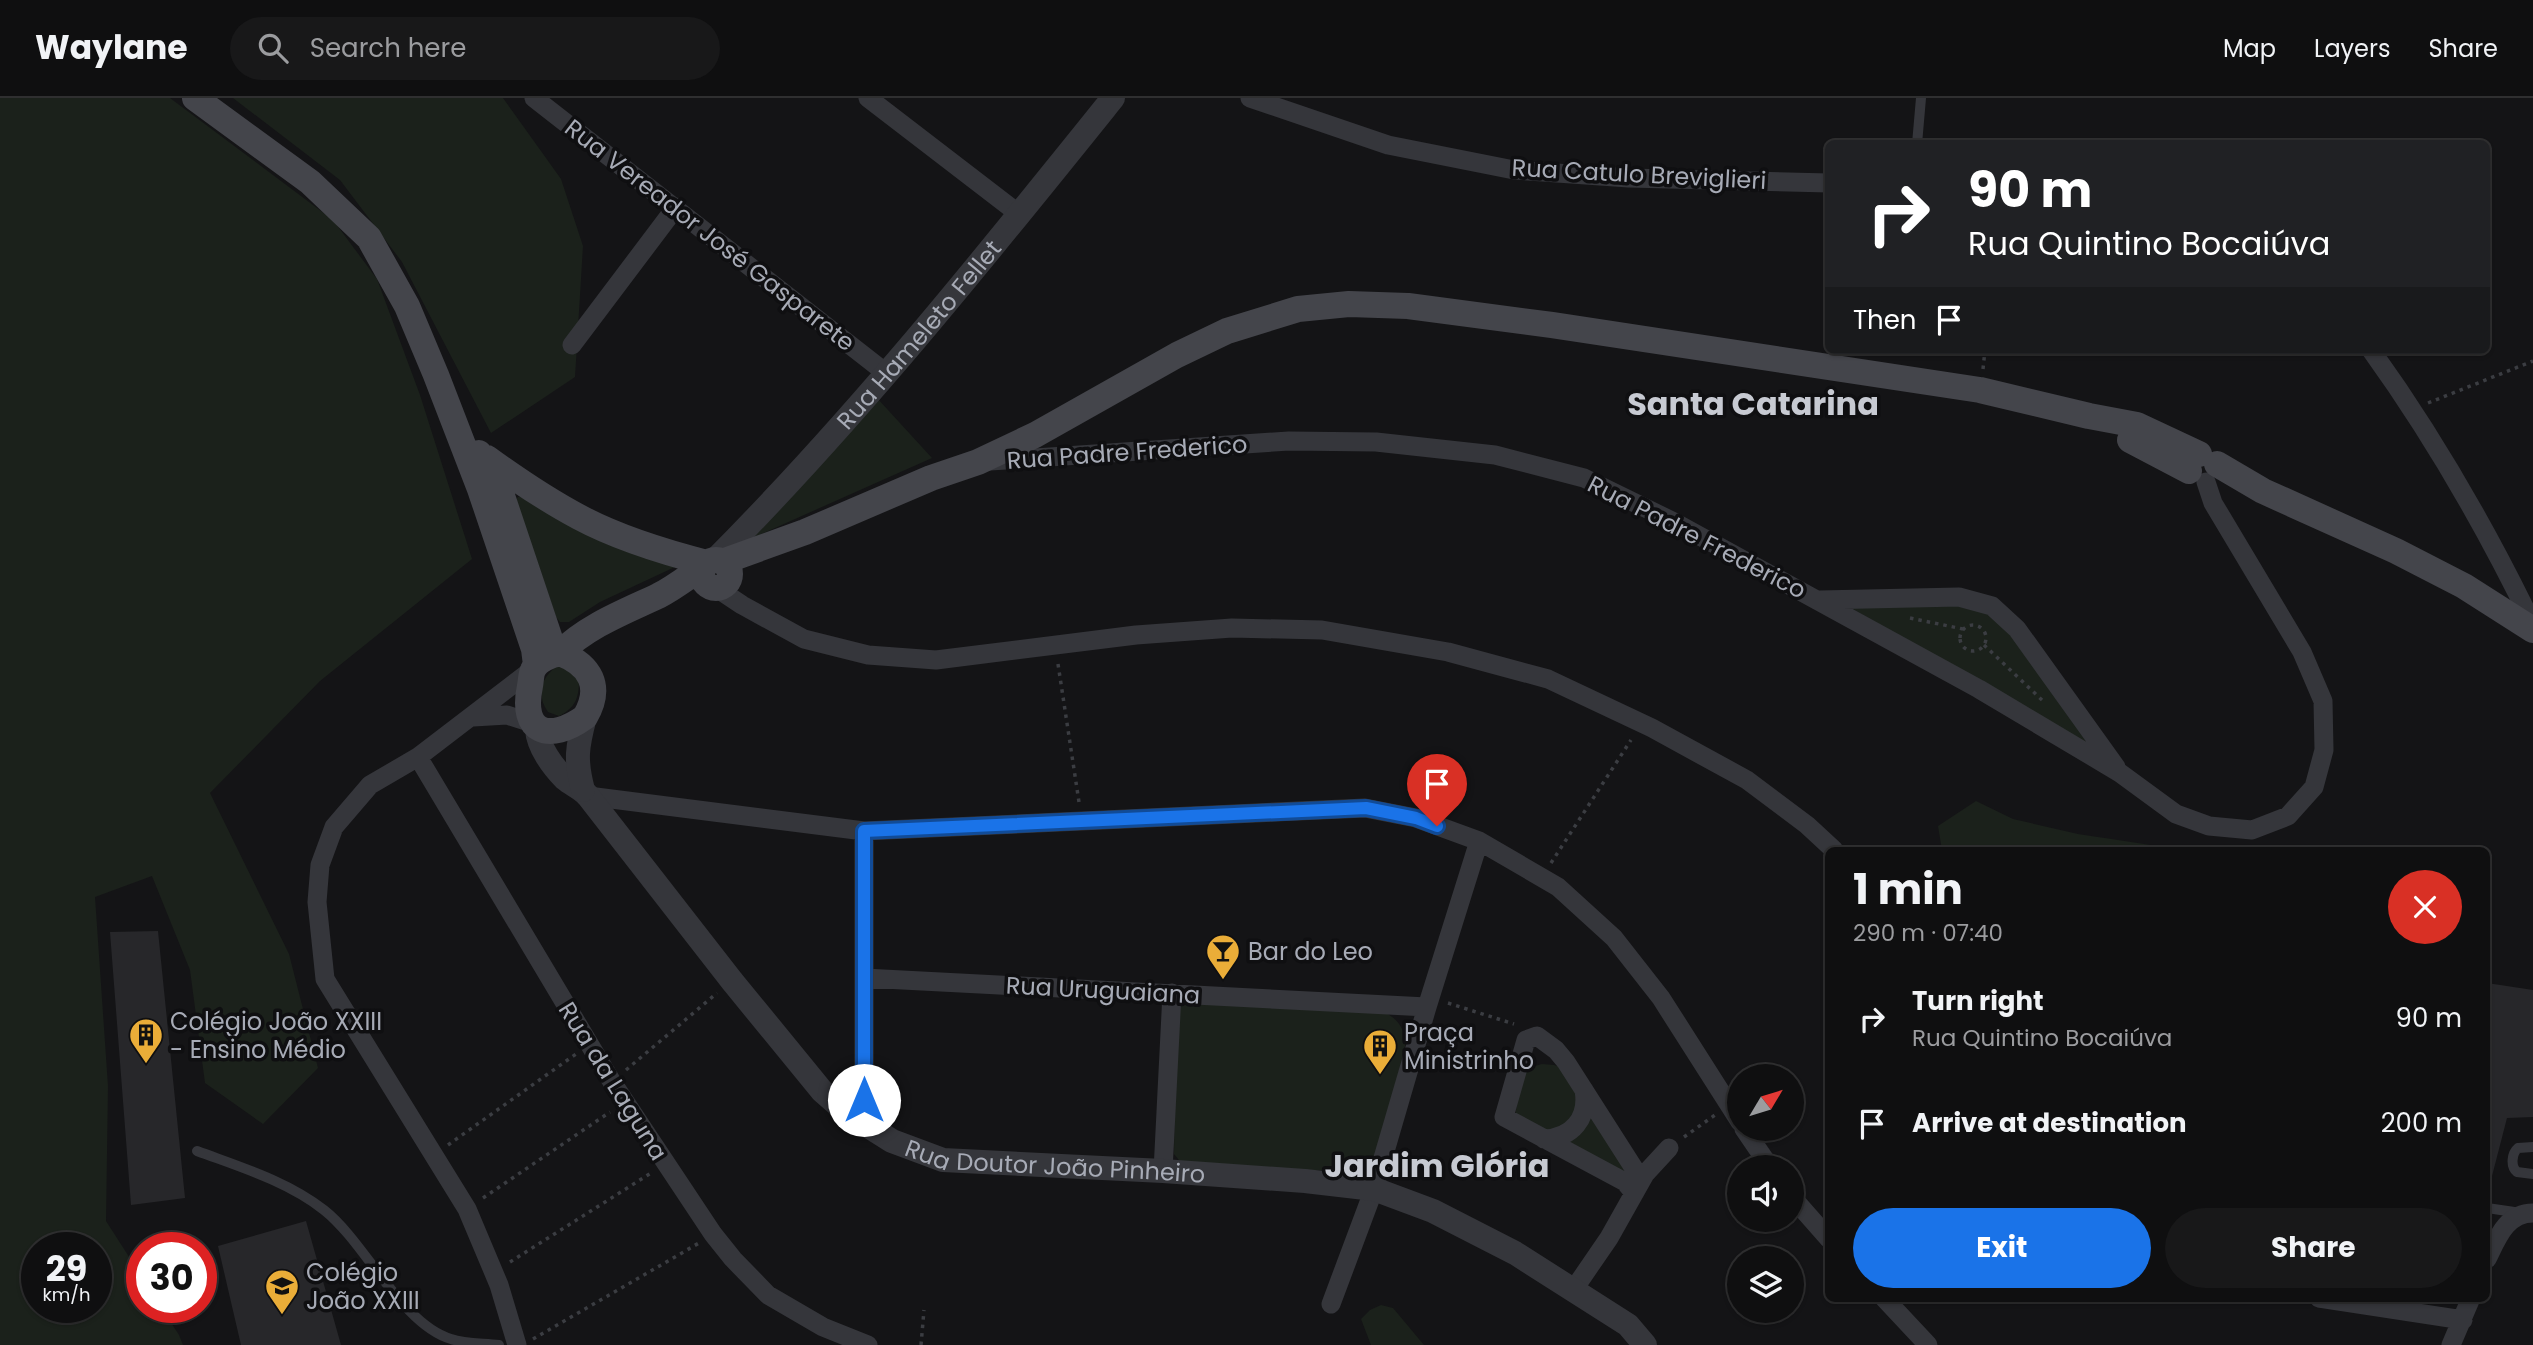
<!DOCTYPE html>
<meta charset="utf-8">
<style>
body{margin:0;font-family:Poppins,sans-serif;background:#181819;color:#f1f3f6;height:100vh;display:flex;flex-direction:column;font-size:26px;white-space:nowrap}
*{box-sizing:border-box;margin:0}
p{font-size:23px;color:#9b9c9f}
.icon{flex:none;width:38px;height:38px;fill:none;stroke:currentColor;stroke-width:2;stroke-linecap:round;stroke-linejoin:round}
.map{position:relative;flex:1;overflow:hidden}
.panel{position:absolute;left:1825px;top:749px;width:665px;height:455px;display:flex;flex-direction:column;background:#0f0f10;border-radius:10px;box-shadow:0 2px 5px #0004,0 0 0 2px #2f2f30}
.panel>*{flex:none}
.top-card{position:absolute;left:1825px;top:42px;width:665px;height:214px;border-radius:10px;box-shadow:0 2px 5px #0004,0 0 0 2px #2f2f30;background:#202124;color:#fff;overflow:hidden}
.needle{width:46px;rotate:52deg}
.controls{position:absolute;left:1727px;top:966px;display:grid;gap:14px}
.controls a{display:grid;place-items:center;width:77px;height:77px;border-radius:50%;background:#0f0f10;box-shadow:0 2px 5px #0004,0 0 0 2px #2f2f30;font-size:35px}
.speed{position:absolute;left:21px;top:1134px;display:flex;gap:14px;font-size:35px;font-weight:700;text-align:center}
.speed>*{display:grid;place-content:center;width:91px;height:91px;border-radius:50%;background:#0f0f10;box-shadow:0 2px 5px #0004,0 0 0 2px #2f2f30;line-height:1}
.speed small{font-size:18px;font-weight:400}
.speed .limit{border:10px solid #d22;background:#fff;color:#111}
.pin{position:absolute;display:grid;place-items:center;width:60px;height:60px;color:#fff;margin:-72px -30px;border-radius:50% 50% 50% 0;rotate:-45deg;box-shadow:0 0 7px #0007}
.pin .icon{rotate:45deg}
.me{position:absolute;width:77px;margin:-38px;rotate:0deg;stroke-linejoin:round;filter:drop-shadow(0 0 5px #0008)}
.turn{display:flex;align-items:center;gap:24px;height:147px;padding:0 28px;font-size:32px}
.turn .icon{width:91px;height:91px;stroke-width:2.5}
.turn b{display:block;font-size:49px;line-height:60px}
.then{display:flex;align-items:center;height:66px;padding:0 28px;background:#0003;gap:14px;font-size:26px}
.round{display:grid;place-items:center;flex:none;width:74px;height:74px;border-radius:37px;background:#181819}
.head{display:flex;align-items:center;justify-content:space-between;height:119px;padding:0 28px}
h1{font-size:42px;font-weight:700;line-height:52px}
.primary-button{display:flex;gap:14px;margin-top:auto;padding:14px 28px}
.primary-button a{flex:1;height:80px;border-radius:42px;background:#1a73e8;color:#fff;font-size:28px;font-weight:700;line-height:80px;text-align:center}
.primary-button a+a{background:#181819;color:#f1f3f6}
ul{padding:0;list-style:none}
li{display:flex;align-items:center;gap:21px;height:105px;padding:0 28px}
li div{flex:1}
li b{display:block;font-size:26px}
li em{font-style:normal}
header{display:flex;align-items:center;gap:42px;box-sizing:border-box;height:98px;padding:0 35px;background:#0f0f10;border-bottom:2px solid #2f2f30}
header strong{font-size:33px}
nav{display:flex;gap:38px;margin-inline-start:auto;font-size:24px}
.search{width:490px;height:63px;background:#181819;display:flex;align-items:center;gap:18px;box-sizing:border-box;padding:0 24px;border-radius:38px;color:#9b9c9f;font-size:26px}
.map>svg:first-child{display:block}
.green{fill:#1b211b;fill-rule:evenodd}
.building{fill:#27272a}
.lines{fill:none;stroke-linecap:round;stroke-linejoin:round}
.path{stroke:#3b3d42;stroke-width:3.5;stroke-dasharray:3.5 5;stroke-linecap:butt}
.service{stroke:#35363b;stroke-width:10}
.minor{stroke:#35363b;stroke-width:19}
.tertiary{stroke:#35363b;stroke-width:24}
.secondary{stroke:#44454b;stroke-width:26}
.route-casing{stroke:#114b97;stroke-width:18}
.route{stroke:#1a73e8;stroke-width:12}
.labels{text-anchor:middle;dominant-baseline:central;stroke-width:7;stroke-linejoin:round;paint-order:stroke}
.street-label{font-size:24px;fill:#a7abb6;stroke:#0f0f11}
.poi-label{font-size:24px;fill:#a7abb6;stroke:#0f0f11;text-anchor:start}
.district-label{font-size:32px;font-weight:bold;fill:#c7cad2;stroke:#0f0f11}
</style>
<header>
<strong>Waylane</strong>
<div class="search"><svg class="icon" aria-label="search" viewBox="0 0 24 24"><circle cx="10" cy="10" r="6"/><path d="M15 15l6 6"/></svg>Search here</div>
<nav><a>Map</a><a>Layers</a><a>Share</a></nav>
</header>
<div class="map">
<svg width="2533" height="1247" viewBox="0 0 2533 1247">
<rect width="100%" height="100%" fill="#141416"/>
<path class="green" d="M0,0H170L333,122L377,181L420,297L472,461L320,583L210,695L289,856L318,970L263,1026L205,985L190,872L152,778L95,799L108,988L106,1123L142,1179V1209H161L179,1237L183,1247H0ZM37,1150H96V1209H37Z
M233,0H503L561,81L583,148L575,279L491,335L402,164L340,82Z
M877,300L932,360L750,441Z
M518,399H521L677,468L600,504L569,524H560L556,519L516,402Z
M1958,505L1988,515L2011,535L2095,653L1846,507Z
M561,566L579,583C579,600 575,610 559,618L548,614C535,596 542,576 561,566Z
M1976,703L2013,721L2078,736L2184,752H1942L1938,728Z
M1184,905L1381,912C1396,920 1403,927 1406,944L1378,1059L1370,1070L1363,1074L1183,1067L1174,1056L1176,911Z
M1542,966L1554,967L1564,971L1582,1009L1552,1038L1515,1018L1522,976L1531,969Z
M1587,1012L1632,1078L1554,1042Z
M1381,1207L1393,1210L1424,1247H1371L1361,1221L1370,1212Z"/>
<path class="building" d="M158,833L185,1100L131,1107L110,834Z
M2487,885L2533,892V1019L2507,1020L2492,1078L2487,1077Z
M306,1123L341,1247H241L218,1148Z"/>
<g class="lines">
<path class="path" d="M1983,271L1985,252
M2428,305L2533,263
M1910,520L1963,531
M1960 540a13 13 0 1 1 26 0a13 13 0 1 1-26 0Z
M1984,547L2043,603
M1058,566L1079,704
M1551,765L1631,642
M1448,905L1514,926
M626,972L717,895
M1684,1039L1715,1017
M448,1047L576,956
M483,1100L610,1014
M510,1164L651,1075
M533,1241L699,1145
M921,1247L924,1212"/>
<path class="service" d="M1917,46L1921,0
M2533,1049L2518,1050C2512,1055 2510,1068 2517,1074L2533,1076
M197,1053C240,1069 287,1083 324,1112C366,1145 401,1226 451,1241C466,1246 484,1245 499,1247
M2487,1110L2521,1115"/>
<path class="minor" d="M534,0L886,275
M868,0L1019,116
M1250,0L1388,47L1514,72L1629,80L1829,85
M572,247L676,109
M2371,252C2433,338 2487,432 2533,527
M990,363L1289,343L1376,344L1495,357L1584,380L1676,425L1979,591L2120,675L2176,716L2209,728L2252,732L2288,718L2314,689L2324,652L2323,603L2302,554L2213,405L2206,384
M718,491L742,507L804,541L868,557L936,562L1136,537L1232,530L1322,532L1448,554L1548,581L1652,630L1747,682L1807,727L1834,752
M1820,502L1959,499L1992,508L2017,531L2116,669
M473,619L507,617L532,625
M418,659L612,984L713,1136L733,1161L768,1197L823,1229L868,1247
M588,698L864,733L1365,710L1416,720L1479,743L1558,789L1614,840L1661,900L1740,1024
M864,880L1427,909
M864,1027V733
M1744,1031L1770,1069
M1544,1041C1572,1040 1589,1020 1584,992
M1163,1073L1172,895
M1634,1095L1625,1084L1504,1019L1526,942L1537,938L1556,952L1566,964L1635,1072L1639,1086
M1792,1099L1829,1141
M2487,1161C2497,1141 2506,1115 2533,1115
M1574,1191L1609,1140L1645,1076L1669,1050
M1884,1200L1928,1247
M2319,1200L2463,1222
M1331,1206L1374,1091L1427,909L1479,743
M517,1247L499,1187L467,1111L325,881L317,804L320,767L334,729L370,687L418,659L533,571
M2451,1247L2471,1200"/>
<g class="tertiary">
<path id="s1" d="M715,462C858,318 986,158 1113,0"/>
<path id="s2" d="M537,631C538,649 553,669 565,681C572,687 581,690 588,698L732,883L822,993L846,1014L892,1043L943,1062L1163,1073L1305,1083L1374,1091L1433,1113L1515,1155L1628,1227L1645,1247"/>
<path d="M583,692C575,662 577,649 585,619"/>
</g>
<path class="secondary" d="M195,0L310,84L369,140L407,208L436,277L480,391L534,551L536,567
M2130,342L2189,373
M479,355L499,389L555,556
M487,360C516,381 547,402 579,419C618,440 664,454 707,465
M2217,366L2263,393L2396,453L2464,488L2533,532
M702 476a14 14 0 1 1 28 0a14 14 0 1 1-28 0Z
M722,464L805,434L931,380L978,364L1035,337L1177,257L1227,233L1298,211L1349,206L1408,208L1552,227L1980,292L2089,318L2137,327L2199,356
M560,555C590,567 603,588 585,619C549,645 520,635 530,588C531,583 531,576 533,572C537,562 551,557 560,555Z
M560,555C587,528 624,514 658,498C674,490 689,478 704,468"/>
</g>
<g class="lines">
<g class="route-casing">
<path id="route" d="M864,1002V733L1366,710L1416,720L1437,728"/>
</g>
<use href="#route" class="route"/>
</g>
<defs>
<g id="bar-pin" transform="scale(1.75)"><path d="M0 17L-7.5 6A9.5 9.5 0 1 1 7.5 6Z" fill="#eaad38" stroke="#0f0f11"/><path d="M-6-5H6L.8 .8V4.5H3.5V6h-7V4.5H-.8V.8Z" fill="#111"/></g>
<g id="building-pin" transform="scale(1.75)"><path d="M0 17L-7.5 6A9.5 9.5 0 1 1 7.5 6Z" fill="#eaad38" stroke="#0f0f11"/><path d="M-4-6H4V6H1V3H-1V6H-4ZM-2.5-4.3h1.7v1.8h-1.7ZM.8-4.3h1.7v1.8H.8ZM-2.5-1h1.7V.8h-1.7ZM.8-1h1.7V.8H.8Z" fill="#111"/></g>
<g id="school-pin" transform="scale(1.75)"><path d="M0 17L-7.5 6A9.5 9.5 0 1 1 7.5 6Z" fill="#eaad38" stroke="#0f0f11"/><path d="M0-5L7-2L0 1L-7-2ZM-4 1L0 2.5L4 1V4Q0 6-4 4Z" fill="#111"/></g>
</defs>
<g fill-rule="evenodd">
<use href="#bar-pin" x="1223" y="853"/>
<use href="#building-pin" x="146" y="937"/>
<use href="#building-pin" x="1380" y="948"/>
<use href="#school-pin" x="282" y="1188"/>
</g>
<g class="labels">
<g class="street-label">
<text transform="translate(1639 76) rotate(3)">Rua Catulo Breviglieri</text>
<text transform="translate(710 137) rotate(38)">Rua Vereador José Gasparete</text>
<text stroke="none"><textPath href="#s1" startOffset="304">Rua Hameleto Fellet</textPath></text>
<text transform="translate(1127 354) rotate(-4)">Rua Padre Frederico</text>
<text transform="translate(1697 439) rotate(27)">Rua Padre Frederico</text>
<text transform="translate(1103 892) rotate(3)">Rua Uruguaiana</text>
<text transform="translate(613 983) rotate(58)">Rua da Laguna</text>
<text stroke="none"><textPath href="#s2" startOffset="716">Rua Doutor João Pinheiro</textPath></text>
</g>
<g class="poi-label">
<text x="1248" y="853">Bar do Leo</text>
<text x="170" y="923">Colégio João XXIII<tspan x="170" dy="28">- Ensino Médio</tspan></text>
<text x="1404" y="934">Praça<tspan x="1404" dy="28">Ministrinho</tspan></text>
<text x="306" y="1174">Colégio<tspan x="306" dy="28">João XXIII</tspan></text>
</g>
<g class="district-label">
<text x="1753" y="305">Santa Catarina</text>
<text x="1437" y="1067">Jardim Glória</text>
</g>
</g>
</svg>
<div class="controls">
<a><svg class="needle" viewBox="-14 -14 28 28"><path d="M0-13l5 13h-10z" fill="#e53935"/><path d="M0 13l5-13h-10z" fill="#9b9c9f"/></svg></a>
<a><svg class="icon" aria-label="sound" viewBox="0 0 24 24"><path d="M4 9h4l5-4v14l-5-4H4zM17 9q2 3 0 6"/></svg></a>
<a><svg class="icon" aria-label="layers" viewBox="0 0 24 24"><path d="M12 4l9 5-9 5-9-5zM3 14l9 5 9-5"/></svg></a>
</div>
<div class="speed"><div>29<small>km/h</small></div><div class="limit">30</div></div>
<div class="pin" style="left:1437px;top:728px;background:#d93025"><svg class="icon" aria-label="arrive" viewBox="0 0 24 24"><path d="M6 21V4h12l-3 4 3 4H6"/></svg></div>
<svg class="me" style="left:864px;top:1002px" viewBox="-20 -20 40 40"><circle r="19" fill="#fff"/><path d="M0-13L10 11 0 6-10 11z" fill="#1a73e8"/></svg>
<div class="top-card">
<div class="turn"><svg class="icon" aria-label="right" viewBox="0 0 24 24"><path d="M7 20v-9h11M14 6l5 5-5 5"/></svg><div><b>90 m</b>Rua Quintino Bocaiúva</div></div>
<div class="then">Then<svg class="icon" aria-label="arrive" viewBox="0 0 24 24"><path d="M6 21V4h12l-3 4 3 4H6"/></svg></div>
</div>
<section class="panel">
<div class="head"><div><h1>1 min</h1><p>290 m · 07:40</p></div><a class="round" style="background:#d93025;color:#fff"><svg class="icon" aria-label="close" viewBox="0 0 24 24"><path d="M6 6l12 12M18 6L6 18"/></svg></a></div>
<ul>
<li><svg class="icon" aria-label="right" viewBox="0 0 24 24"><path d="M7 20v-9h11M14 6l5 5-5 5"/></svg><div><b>Turn right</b><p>Rua Quintino Bocaiúva</p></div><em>90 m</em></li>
<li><svg class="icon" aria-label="arrive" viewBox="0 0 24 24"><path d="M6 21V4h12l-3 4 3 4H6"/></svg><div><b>Arrive at destination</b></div><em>200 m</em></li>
</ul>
<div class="primary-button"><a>Exit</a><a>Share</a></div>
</section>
</div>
